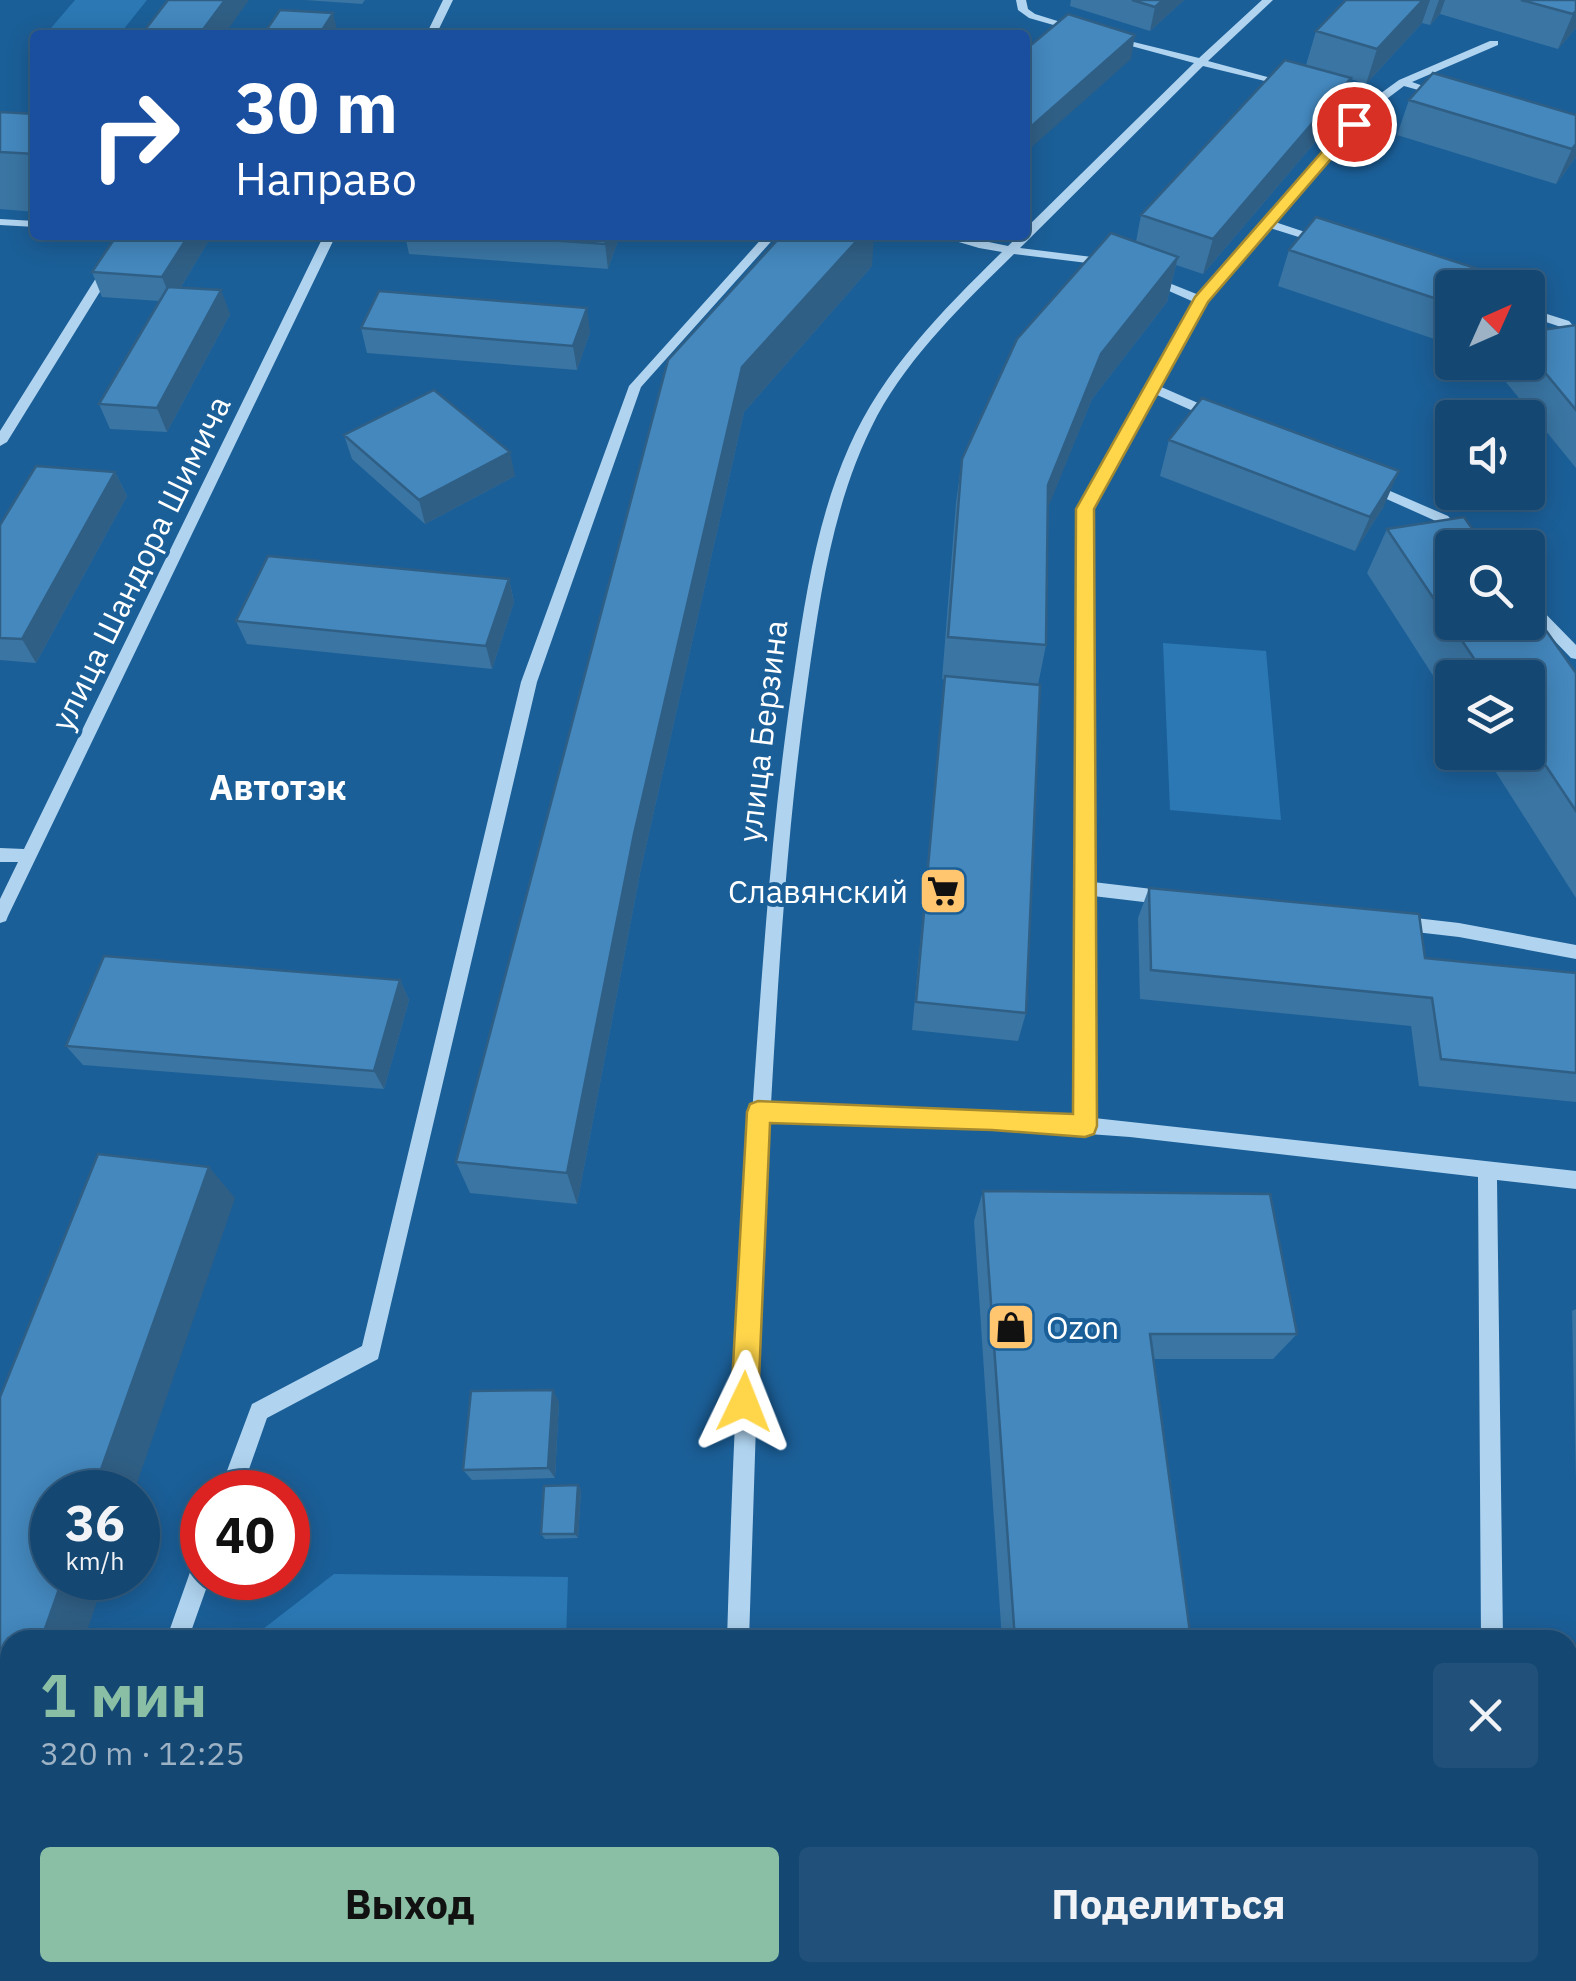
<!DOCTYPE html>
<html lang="ru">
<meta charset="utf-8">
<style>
body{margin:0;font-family:"IBM Plex Sans",sans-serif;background:#21517a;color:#f1f3f6;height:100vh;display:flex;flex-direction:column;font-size:38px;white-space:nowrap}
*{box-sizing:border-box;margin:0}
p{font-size:32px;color:#9db2c4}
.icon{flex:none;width:55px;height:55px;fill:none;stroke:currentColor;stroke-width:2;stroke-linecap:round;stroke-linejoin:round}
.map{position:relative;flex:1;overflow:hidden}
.side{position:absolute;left:0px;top:1630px;width:1578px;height:352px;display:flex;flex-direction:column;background:#144772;border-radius:30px 30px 0 0;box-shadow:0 5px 25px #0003,0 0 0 2px #335f84}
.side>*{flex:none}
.top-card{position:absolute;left:30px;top:30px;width:1000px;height:210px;border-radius:10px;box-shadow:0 5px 25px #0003,0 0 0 2px #335f84;background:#1a4fa0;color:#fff;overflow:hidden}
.needle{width:65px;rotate:45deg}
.tools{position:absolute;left:1435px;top:270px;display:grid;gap:20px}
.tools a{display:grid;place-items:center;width:110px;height:110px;border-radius:10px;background:#144772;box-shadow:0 5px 25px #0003,0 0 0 2px #335f84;font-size:50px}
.speed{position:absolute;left:30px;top:1470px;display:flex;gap:20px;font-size:50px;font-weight:700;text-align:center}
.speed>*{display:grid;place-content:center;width:130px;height:130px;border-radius:50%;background:#144772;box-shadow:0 5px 25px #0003,0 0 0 2px #335f84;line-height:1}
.speed small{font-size:25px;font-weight:400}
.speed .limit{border:15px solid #d22;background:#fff;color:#111}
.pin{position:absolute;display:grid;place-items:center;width:85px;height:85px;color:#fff;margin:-42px;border:5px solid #fff;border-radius:50%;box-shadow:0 2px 10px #0007}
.me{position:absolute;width:110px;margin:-55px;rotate:2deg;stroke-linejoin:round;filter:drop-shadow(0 0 8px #0008)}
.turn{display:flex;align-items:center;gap:35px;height:210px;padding:0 40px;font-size:45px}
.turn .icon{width:130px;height:130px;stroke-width:2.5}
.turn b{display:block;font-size:70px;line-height:85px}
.round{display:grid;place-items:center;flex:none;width:105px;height:105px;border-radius:10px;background:#21517a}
.headline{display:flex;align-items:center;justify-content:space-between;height:170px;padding:0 40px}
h1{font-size:60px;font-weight:800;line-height:75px;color:#8abfa5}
.cta{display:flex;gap:20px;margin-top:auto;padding:20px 40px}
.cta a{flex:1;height:115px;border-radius:10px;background:#8abfa5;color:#111;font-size:40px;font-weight:800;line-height:115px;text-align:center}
.cta a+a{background:#21517a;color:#f1f3f6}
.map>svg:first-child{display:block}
.green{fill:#2b78b4}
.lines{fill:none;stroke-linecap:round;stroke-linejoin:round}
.minor{fill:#b0d4f0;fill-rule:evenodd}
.wall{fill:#3a75a3}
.shaded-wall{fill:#305f85}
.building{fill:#4488be;stroke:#305f85;stroke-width:2.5}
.route{fill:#ffd54a;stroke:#a68a30;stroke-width:2.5}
.labels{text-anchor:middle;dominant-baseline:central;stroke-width:8;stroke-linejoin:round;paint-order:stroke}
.street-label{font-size:32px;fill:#fff;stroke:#1b5f98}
.poi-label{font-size:32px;fill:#fff;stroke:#1b5f98;text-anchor:end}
.neighbourhood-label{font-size:35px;font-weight:bold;fill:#fff;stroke:#1b5f98}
</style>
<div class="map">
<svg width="1576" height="1981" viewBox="0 0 1576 1981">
<rect width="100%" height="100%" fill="#1b5f98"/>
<path class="green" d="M75,0H147L119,35H45Z
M1163,643L1266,651L1281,820L1170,810Z
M334,1574L568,1577L566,1640H249Z
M254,1973H539V1981H260Z"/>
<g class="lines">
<path class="minor" d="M443,0H453L436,35H426Z
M1016,0H1026L1028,9L1035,14L1083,29L1078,32L1029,18L1018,10Z
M1262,0H1273L1208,61L1290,83V87L1203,66L1020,248L1108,259L1112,260V266L1014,254C964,303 911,354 877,416C834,498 821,589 808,680C788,820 779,962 771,1104L992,1111L1076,1117L1078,509L1194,302L1144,280L1154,277L1199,295L1361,109L1316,97V93L1366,104L1399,80L1490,41H1498V45L1412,82L1443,93V97L1404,86L1372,110L1275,222L1329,240V244H1321L1270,228L1206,301L1159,386L1221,413V419H1211L1155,394L1092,509L1093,882L1169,891L1175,893L1177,898L1175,903L1169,905L1093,896L1094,1118L1576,1171V1189L1497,1180L1503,1640H1481L1478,1177L1130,1137L992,1127L770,1121L758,1363L749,1640H727C734,1400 747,1161 766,923C773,837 782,752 795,667C806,592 818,517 849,447C883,370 943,310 1002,252L979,248L935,235H955L1008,246L1019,235H1025V229L1194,63L1109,40V36L1199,58Z
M1021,31L1025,32L1026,34L1025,35H1015Z
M0,219L35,221V227L0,225Z
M123,235H135L7,442L0,446V431Z
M324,235H336L8,916L6,921L0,923V899L18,862H0V848L24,849Z
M765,235H777L641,387L537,682L378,1359L267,1418L241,1492H219L252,1404L362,1346L521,682L629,386Z
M1528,308L1569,321L1576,329V340L1561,327L1528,316Z
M1367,481L1448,516L1478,548H1462L1438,522L1362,488L1360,485Z
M1528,600L1533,601L1576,645V659L1571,658L1528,613Z
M1398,916L1459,923L1576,945V959L1459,937L1398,930L1392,928L1390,923L1392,918Z
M202,1558V1578H210L188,1640H166L194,1561Z
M1568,1746L1576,1750V1777L1568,1773Z
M0,1936L10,1941V1972H19L10,1978L0,1972Z
M45,1972H70L68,1981H42Z
M717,1972H743V1981H717Z"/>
</g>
<path class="wall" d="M305,0H365L362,4Z
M1071,0H1184L1150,31L1070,6Z
M1346,0H1576V28L1558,49L1440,14L1430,25L1422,23L1366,84L1351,79L1340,113L1203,274L1176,265L1167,302L1092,399L1047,509L1046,645L1038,685L1026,1013L1018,1041L912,1030L945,680L942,679L956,503L962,459L1136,242L1141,215L1306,65L1316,31Z
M1409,100L1576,115V157L1556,184L1397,135Z
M0,112L35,114V212L0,209Z
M212,235L181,287L230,314L167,432L110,429L99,404L159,301L102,297L92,272Z
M405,235H620L608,269L409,254Z
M1289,250L1497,275L1491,288H1452V345L1278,286Z
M872,266L744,412L640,873L577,1204L470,1193L456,1162L668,360Z
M1576,325V468L1496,370L1500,362H1528V332Z
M361,328L590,332L577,370L367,353Z
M344,435L515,476L425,524L352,459Z
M1169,440L1384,506L1355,551L1160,476Z
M115,472L127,496L36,663L0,660V525Z
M1387,529L1576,673V898L1483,752H1528V678H1452V705L1367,573Z
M509,579L514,602L492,669L247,644L236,621Z
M1149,888L1425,958L1576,973V1102L1419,1086L1411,1026L1140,999L1138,918Z
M400,980L409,1000L384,1089L83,1065L66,1046Z
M983,1191L1297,1334L1273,1359H1153L1191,1640H1002L974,1221Z
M1576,1309V1481L1572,1311Z
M559,1402L555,1478L472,1480L463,1470Z
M578,1485L581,1490L578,1538L545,1539L541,1534Z
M1024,1972H1235L1236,1981H1025Z"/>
<path class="shaded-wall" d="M225,0H249L224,35H199Z
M1163,0H1184L1150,31L1155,7Z
M1423,0H1430L1422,23L1366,84L1377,49Z
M1439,0H1445L1440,14L1430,25Z
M1576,11V28L1558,49L1573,14Z
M333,13L338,35H319Z
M1135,35L1131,59L1025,153V132Z
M1351,78L1340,113L1203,274L1213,239Z
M1576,144V157L1556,184L1572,149Z
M189,235H212L172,302L162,277Z
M609,235H620L608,269L605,244Z
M862,235H874L872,266L744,412L640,873L577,1204L567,1173L634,834L742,367Z
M1178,257L1167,302L1092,399L1039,530L1048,485L1101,354Z
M221,290L230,314L167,432L157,408Z
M587,308L590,332L577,370L573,346Z
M510,452L515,476L425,524L419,500Z
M1399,471L1384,506L1355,551L1370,517Z
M115,472L127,496L36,663L22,639Z
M509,579L514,602L492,669L486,646Z
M400,980L409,1000L384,1089L374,1071Z
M209,1167L235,1198L134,1492H93Z
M553,1390L559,1402L555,1478L548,1468Z
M578,1485L581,1490L578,1538L575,1534Z
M63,1578H105L84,1640H41Z"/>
<path class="building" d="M168,0H225L199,35H141Z
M1132,0H1163L1155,7Z
M1346,0H1423L1377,49L1316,31Z
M1521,0H1576V11L1573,14Z
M280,10L333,13L319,35H263Z
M1068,14L1135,35L1025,132V50Z
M1285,60L1351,78L1213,239L1141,215Z
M1433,73L1576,115V144L1572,149L1409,100Z
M0,112L35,114V154L0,152Z
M1316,217L1497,275L1488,288H1452V304L1289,250Z
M1111,233L1178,257L1101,354L1048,485L1046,645L948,637L962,459L1017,339Z
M117,235H189L162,277L92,272Z
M477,235H609L605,244Z
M782,235H862L742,367L634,834L567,1173L456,1162L668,360Z
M168,287L221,290L157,408L99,404Z
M379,291L587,308L573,346L361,328Z
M1576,325V410L1528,352V332Z
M434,390L510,452L419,500L344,435Z
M1202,398L1399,471L1370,517L1169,440Z
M36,466L115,472L22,639L0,638V525Z
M1464,517L1486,548H1452V622H1528V605L1576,673V811L1528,739V678H1487L1387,529Z
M268,556L509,579L486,646L236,621Z
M945,676L1040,685L1026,1013L916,1002Z
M1149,888L1419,914L1425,958L1576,973V1073L1441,1059L1432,998L1151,970Z
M104,956L400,980L374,1071L66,1046Z
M98,1154L209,1167L93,1492H52V1578H63L41,1640H10V1711L0,1710V1397Z
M983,1191L1270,1194L1297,1334H1150L1191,1640H1015Z
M553,1390L548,1468L463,1470L471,1391Z
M578,1485L575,1534H541L544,1486Z
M1039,1972H1235L1236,1981H1039Z"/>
<path class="route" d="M1349,121L1361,124L1208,302L1094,509L1097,1126L1094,1134L1085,1137L992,1130L770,1123L758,1402L754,1412L744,1415L735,1412L731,1402L747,1112L750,1104L758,1101L1073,1114L1076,509L1195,297Z"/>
<defs>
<g id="supermarket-square" transform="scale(2.5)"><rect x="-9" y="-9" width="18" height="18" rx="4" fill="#ffc56f" stroke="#1b5f98"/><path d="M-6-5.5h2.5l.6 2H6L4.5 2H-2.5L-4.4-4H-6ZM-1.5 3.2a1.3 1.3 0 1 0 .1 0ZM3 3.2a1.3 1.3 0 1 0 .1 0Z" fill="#111"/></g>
<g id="shop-square" transform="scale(2.5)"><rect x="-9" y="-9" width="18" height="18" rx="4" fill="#ffc56f" stroke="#1b5f98"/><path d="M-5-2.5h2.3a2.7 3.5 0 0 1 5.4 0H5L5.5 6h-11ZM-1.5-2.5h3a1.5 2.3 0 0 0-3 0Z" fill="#111"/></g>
</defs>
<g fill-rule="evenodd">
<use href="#supermarket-square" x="943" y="891"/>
<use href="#shop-square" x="1011" y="1327"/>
</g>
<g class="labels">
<g class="street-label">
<text transform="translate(140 563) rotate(-64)">улица Шандора Шимича</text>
<text transform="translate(762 731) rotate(-83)">улица Берзина</text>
</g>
<g class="poi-label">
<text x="908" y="891">Славянский</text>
<text x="1046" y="1327" text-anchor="start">Ozon</text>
</g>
<g class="neighbourhood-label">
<text x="278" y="787">Автотэк</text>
</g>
</g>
</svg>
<div class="tools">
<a><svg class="needle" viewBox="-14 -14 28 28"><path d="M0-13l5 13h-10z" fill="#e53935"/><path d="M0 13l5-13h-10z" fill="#9db2c4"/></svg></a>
<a><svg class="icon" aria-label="sound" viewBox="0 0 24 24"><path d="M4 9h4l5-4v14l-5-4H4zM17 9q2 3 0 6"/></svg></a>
<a><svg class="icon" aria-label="search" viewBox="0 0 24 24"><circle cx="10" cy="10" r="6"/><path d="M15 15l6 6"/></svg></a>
<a><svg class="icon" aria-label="layers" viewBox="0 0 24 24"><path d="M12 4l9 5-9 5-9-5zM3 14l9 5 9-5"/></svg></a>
</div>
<div class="speed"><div>36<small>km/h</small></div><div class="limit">40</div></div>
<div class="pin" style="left:1354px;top:124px;background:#d93025"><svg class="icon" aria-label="arrive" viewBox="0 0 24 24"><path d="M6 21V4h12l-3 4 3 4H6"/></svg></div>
<svg class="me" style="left:744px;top:1402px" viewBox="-20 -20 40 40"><path d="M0-17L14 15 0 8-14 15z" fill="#ffd54a" stroke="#fff" stroke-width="4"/></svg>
<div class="top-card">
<div class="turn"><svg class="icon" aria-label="right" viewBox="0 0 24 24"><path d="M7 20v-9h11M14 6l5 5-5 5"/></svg><div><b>30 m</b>Направо</div></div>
</div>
<section class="side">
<div class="headline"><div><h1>1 мин</h1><p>320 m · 12:25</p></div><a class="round"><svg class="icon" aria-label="close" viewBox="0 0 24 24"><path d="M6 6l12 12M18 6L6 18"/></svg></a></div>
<div class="cta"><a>Выход</a><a>Поделиться</a></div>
</section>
</div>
